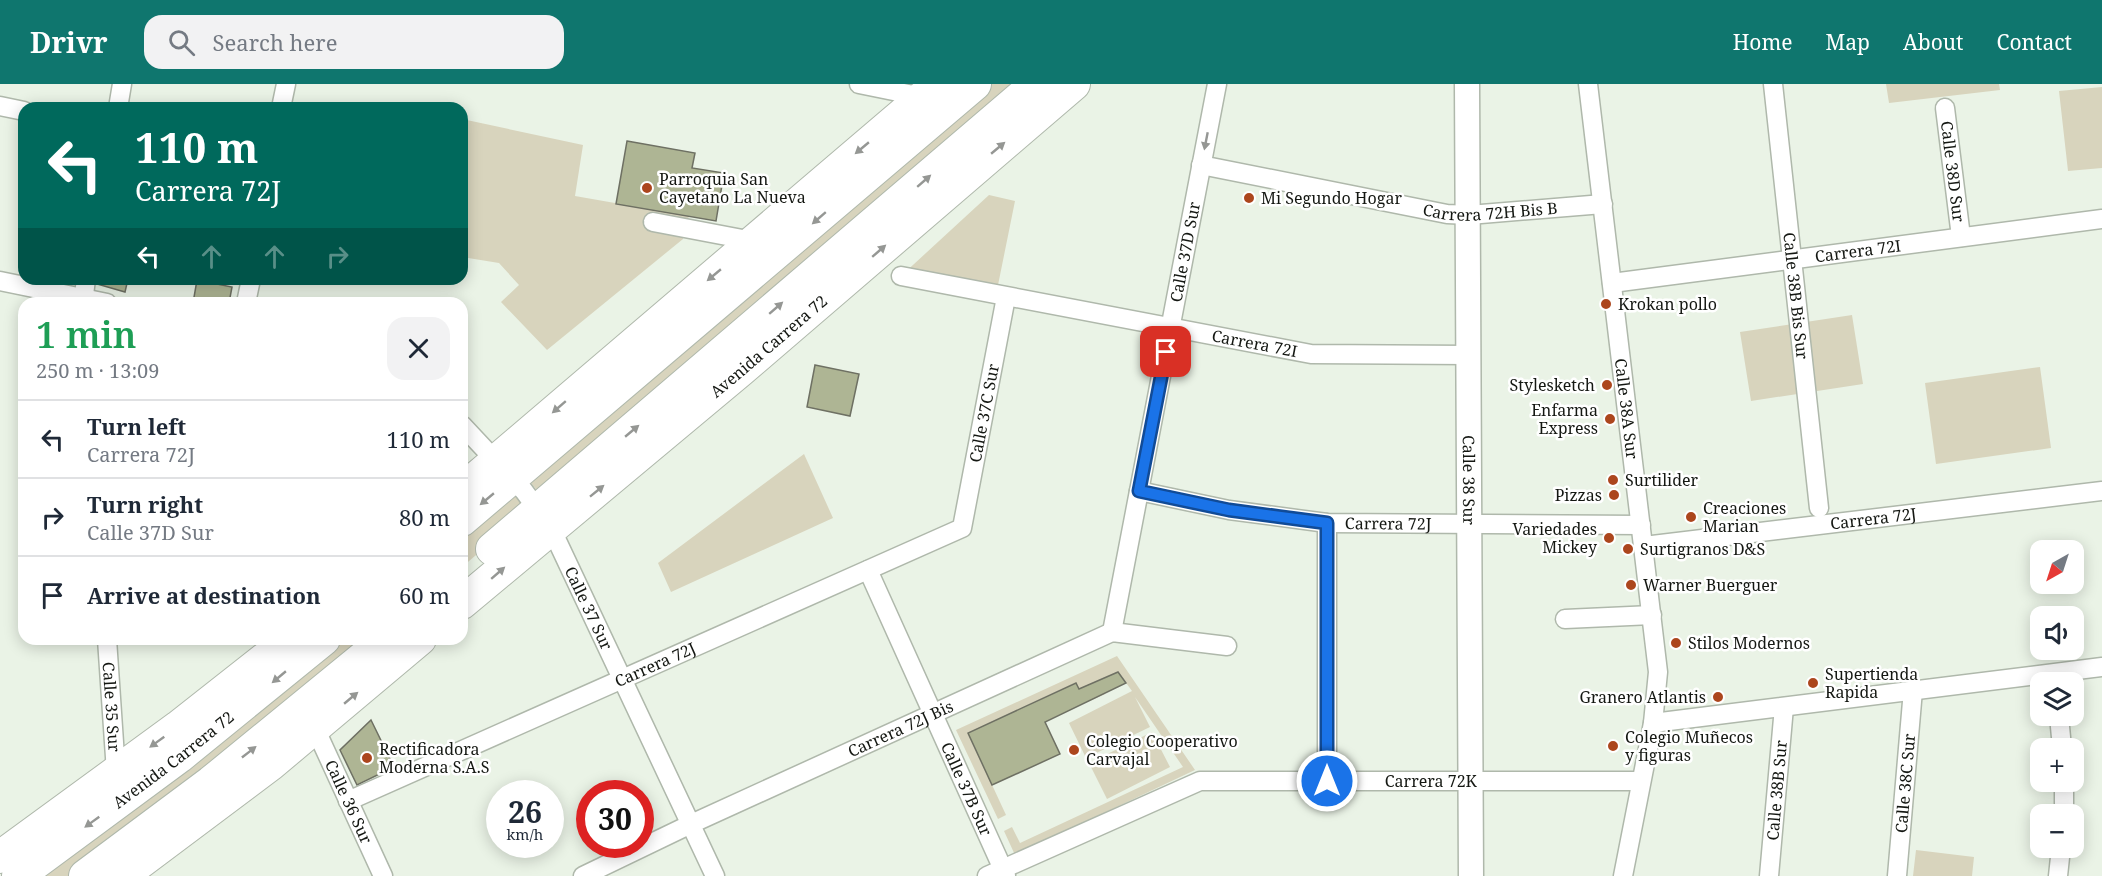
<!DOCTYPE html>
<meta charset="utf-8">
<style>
body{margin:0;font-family:"Noto Serif",serif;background:#f2f2f3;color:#1f2937;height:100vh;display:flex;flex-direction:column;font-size:22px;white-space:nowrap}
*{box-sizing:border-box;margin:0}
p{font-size:20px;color:#747a83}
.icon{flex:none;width:33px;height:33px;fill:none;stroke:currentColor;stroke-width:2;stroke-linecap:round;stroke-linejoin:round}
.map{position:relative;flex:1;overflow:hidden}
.panel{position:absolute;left:18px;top:213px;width:450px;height:348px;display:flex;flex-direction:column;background:#fff;border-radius:18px;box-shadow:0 3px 15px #0003}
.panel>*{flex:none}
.top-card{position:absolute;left:18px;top:18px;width:450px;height:183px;border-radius:18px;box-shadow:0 3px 15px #0003;background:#00695c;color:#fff;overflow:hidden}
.needle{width:39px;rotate:219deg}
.fabs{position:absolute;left:2030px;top:456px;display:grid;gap:12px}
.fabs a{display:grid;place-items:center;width:54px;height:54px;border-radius:12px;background:#fff;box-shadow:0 3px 15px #0003;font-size:30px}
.speed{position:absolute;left:486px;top:696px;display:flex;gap:12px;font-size:30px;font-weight:700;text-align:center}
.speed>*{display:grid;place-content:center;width:78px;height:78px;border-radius:50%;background:#fff;box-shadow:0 3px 15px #0003;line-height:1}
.speed small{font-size:15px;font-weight:400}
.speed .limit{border:9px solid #d22;background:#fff;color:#111}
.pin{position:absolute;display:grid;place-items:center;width:51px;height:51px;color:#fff;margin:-26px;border-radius:12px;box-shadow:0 3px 9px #0006}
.me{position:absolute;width:66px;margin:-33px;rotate:0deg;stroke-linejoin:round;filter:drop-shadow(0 0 4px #0008)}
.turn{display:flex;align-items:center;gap:21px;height:126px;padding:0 18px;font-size:27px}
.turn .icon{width:78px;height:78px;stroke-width:2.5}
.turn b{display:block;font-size:42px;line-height:51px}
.lanes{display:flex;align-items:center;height:57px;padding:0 18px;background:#0003;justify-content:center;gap:30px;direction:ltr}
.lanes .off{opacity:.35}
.round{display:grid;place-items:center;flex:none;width:63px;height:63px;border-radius:18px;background:#f2f2f3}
.headline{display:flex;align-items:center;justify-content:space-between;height:102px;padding:0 18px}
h1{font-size:36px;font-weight:600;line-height:45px;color:#1e9e55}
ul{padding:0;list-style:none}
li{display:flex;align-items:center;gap:18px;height:78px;padding:0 18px;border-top:2px solid #e0e1e3}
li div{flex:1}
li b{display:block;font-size:22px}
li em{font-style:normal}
header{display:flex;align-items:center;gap:36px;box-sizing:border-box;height:84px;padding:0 30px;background:#0f766e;color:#fff}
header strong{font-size:28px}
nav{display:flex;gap:33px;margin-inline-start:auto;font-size:21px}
.search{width:420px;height:54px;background:#f2f2f3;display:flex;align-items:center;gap:15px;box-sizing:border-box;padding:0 21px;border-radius:18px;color:#747a83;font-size:22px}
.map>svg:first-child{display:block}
.green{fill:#d8d4bd}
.building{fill:#aeb594;stroke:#6e7063;stroke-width:1.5}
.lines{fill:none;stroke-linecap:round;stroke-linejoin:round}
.street-casing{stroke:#afb8ab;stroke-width:21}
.secondary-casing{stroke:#afb8ab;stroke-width:27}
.highway-casing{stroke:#afb8ab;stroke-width:34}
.street{stroke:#fff;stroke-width:18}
.secondary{stroke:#fff;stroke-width:24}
.highway{stroke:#fff;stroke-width:32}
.oneway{fill:#959794}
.route-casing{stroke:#114b97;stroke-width:15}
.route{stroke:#1a73e8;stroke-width:10}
.poi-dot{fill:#ac461d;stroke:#fff;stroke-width:2}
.labels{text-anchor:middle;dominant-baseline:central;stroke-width:5;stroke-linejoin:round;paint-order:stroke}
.street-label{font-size:16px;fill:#141712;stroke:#fff}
.poi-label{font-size:16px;fill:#141712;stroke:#fff;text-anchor:start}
</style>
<header>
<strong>Drivr</strong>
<div class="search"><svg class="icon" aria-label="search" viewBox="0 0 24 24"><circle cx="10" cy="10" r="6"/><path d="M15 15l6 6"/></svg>Search here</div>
<nav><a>Home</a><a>Map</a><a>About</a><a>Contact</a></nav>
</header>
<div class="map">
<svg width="2102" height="792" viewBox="0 0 2102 792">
<rect width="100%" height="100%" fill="#eaf3e6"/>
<path class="green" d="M989,0H1022L542,413L528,395Z
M1886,0H1999L2000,6L1889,19Z
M2102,3V84L2068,87L2059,7Z
M462,35L583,61L575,112L689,132L683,155L547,266L501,218L519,201L499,179L462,173Z
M989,111L1015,117L996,211L901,192Z
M1852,231L1863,300L1751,317L1740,248Z
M2040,283L2051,364L1936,380L1925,299Z
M804,370L833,434L671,508L658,479Z
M513,407L529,426L462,483V450Z
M340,555H378L71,792H39Z
M1117,572L1195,686L1015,771L1004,747L1012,743L1020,759L1183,683L1135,613L1150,643L1086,674L1069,639L1132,607L1118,588L1098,597L1105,610L1085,619L1075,599L968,649L1006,731L998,735L956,646Z
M1152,648L1170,683L1107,715L1089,679Z
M1916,766L1974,773L1972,792H1913Z"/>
<path class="building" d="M627,57L695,69L692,84L724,89L716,137L616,120Z
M97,195H128L125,208L97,200Z
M197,196L232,203L229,219H193Z
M815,281L859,290L850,332L807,323Z
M1118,588L1126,599L1045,638L1060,670L992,701L968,649L1076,599L1079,605Z
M371,636L394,683L357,701L340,666Z"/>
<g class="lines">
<g class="street-casing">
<g id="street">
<path d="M859,0L923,13"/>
<path id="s1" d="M1588,0L1658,588L1653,639L1623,792"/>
<path id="s2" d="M1773,0L1819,424"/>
<path d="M0,22L24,27"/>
<path d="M118,24L122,0"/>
<path d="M281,24L286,0"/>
<path id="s3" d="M1945,24L1961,153"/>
<path id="s4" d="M1201,81L1447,130L1469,131L1603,120"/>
<path d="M653,138L753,157"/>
<path id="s5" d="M901,192L1311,270L1469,271"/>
<path d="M0,197L107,219"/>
<path id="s6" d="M1612,199L2102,135"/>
<path d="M83,219L86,195"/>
<path d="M246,219L251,195"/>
<path id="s7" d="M462,341L524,407L551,444L715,792"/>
<path id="s8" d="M1139,407L1229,426L1327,439L1641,441"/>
<path d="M1327,439V697"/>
<path id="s9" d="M1644,462L2102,407"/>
<path id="s10" d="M868,486L1006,792"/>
<path d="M1565,535L1652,531"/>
<path id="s11" d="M1112,548L1217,0"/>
<path id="s12" d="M107,555L116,688"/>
<path d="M2059,632L2062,664"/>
<path d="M1653,639L2102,583"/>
<path id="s13" d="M315,644L383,792"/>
<path id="s14" d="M348,717L962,444L1006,213"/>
<path d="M2064,730V698"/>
<path id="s15" d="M583,792L691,740L1112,548L1227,562"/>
<path id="s16" d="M987,792L1200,697H1641"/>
<path id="s17" d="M1769,792L1784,623"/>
<path id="s18" d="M1897,792L1913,606"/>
<path d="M2058,792L2061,764"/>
</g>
</g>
<g class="secondary-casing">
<g id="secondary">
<path id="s19" d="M1467,0L1471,792"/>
</g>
</g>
<g class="highway-casing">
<g id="highway">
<path d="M462,406L938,0"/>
<path d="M462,436L975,0"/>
<path d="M492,465L1036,0"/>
<path id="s20" d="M462,519L740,287L1074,0"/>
<path d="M0,773L178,643L290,555"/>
<path id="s21" d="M18,792L179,673L324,555"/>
<path d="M85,792L211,698L386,555"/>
<path d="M122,792L270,681L420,555"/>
</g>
</g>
<use href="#street" class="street"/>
<use href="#secondary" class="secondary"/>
<use href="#highway" class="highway"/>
</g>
<defs><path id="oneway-solid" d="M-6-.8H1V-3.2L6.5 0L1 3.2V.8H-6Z" transform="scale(1.5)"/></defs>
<g class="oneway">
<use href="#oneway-solid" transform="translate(1206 57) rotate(101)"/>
<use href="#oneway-solid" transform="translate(862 64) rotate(140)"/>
<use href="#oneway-solid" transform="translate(998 64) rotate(-40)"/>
<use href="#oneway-solid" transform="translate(924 97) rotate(-41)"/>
<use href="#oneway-solid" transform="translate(819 134) rotate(139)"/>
<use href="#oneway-solid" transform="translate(879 167) rotate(-41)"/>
<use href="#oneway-solid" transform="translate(714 191) rotate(140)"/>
<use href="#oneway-solid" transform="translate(776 224) rotate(-41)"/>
<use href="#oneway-solid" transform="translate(559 323) rotate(139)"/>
<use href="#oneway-solid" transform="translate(632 347) rotate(-40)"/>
<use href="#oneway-solid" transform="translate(597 407) rotate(-39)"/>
<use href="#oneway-solid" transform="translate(487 415) rotate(140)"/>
<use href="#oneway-solid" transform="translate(498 489) rotate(-41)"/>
<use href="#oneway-solid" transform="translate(279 593) rotate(140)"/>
<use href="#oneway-solid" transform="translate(351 614) rotate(-40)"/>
<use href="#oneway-solid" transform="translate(157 658) rotate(144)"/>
<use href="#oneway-solid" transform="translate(249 668) rotate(-38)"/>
<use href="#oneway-solid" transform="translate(92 738) rotate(144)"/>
</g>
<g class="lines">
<g class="route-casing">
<path id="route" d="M1166,268L1139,407L1229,426L1327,439V697"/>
</g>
<use href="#route" class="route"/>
</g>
<g class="poi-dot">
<circle cx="647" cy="104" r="6"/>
<circle cx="1249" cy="114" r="6"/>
<circle cx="1606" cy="220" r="6"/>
<circle cx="1607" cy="301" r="6"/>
<circle cx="1610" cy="335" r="6"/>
<circle cx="1613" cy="396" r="6"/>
<circle cx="1614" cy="411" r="6"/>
<circle cx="1691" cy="433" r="6"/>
<circle cx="1609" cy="454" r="6"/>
<circle cx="1628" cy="465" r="6"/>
<circle cx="1631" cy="501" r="6"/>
<circle cx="1676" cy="559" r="6"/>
<circle cx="1813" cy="599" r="6"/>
<circle cx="1718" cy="613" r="6"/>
<circle cx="1613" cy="662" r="6"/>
<circle cx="1074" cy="666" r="6"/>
<circle cx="367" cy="674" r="6"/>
</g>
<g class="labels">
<g class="street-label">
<text stroke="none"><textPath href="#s3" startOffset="64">Calle 38D Sur</textPath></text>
<text stroke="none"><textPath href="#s4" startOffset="294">Carrera 72H Bis B</textPath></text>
<text stroke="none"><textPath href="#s6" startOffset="248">Carrera 72I</textPath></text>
<text stroke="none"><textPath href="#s11" startOffset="387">Calle 37D Sur</textPath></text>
<text stroke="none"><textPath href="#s2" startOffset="213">Calle 38B Bis Sur</textPath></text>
<text stroke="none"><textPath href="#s5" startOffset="360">Carrera 72I</textPath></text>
<text stroke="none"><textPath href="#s20" startOffset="400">Avenida Carrera 72</textPath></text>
<text stroke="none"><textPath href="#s1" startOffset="327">Calle 38A Sur</textPath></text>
<text stroke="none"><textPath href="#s14" startOffset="789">Calle 37C Sur</textPath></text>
<text stroke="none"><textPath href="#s19" startOffset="396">Calle 38 Sur</textPath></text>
<text stroke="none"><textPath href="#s9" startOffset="231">Carrera 72J</textPath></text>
<text stroke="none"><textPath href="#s8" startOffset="252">Carrera 72J</textPath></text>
<text stroke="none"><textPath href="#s7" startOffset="225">Calle 37 Sur</textPath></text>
<text stroke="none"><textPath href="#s14" startOffset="336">Carrera 72J</textPath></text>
<text stroke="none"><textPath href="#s12" startOffset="68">Calle 35 Sur</textPath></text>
<text stroke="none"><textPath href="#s15" startOffset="350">Carrera 72J Bis</textPath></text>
<text stroke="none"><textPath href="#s21" startOffset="194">Avenida Carrera 72</textPath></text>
<text stroke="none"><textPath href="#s16" startOffset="464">Carrera 72K</textPath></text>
<text stroke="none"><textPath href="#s18" startOffset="93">Calle 38C Sur</textPath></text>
<text stroke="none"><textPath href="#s10" startOffset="240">Calle 37B Sur</textPath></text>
<text stroke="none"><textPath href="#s17" startOffset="86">Calle 38B Sur</textPath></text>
<text stroke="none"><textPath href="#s13" startOffset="81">Calle 36 Sur</textPath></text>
</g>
<g class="poi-label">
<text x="659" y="95">Parroquia San<tspan x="659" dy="18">Cayetano La Nueva</tspan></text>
<text x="1261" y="114">Mi Segundo Hogar</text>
<text x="1618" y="220">Krokan pollo</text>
<text x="1595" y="301" text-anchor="end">Stylesketch</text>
<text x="1598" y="326" text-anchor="end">Enfarma<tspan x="1598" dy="18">Express</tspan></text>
<text x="1625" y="396">Surtilider</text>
<text x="1602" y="411" text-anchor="end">Pizzas</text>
<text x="1703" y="424">Creaciones<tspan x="1703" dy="18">Marian</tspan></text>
<text x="1597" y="445" text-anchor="end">Variedades<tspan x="1597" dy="18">Mickey</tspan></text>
<text x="1640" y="465">Surtigranos D&amp;S</text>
<text x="1643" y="501">Warner Buerguer</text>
<text x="1688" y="559">Stilos Modernos</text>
<text x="1825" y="590">Supertienda<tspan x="1825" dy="18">Rapida</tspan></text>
<text x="1706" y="613" text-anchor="end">Granero Atlantis</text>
<text x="1625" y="653">Colegio Muñecos<tspan x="1625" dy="18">y figuras</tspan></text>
<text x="1086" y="657">Colegio Cooperativo<tspan x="1086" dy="18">Carvajal</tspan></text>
<text x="379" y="665">Rectificadora<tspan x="379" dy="18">Moderna S.A.S</tspan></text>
</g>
</g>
</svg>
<div class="fabs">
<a><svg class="needle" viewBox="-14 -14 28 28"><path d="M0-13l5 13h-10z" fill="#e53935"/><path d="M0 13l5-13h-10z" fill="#747a83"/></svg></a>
<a><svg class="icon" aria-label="sound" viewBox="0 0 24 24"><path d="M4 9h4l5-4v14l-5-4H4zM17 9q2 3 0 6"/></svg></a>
<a><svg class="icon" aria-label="layers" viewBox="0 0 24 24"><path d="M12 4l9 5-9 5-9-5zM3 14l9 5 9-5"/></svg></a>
<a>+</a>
<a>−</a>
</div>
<div class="speed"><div>26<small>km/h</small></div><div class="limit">30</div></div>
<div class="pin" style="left:1166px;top:268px;background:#d93025"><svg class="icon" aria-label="arrive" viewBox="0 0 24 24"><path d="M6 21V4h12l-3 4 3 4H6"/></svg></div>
<svg class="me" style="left:1327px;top:697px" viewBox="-20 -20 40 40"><circle r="17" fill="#1a73e8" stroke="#fff" stroke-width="3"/><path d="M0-11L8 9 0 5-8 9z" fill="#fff"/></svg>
<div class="top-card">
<div class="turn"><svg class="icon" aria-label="left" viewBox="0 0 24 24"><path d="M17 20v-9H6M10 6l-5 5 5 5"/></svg><div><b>110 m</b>Carrera 72J</div></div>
<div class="lanes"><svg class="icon" aria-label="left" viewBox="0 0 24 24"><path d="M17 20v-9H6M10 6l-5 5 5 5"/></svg><svg class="icon off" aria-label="ahead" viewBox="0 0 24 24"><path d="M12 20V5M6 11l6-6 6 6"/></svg><svg class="icon off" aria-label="ahead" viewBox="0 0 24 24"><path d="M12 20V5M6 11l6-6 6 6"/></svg><svg class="icon off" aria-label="right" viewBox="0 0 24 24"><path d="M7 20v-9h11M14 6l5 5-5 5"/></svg></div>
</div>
<section class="panel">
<div class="headline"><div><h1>1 min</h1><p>250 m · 13:09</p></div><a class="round"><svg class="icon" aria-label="close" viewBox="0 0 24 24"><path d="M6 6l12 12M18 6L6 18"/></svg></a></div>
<ul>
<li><svg class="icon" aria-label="left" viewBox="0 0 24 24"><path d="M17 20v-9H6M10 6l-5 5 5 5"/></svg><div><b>Turn left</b><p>Carrera 72J</p></div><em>110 m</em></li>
<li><svg class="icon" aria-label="right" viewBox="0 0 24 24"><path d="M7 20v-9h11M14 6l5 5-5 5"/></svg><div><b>Turn right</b><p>Calle 37D Sur</p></div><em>80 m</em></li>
<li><svg class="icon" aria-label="arrive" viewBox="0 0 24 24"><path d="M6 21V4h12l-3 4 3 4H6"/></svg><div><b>Arrive at destination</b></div><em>60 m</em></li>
</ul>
</section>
</div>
